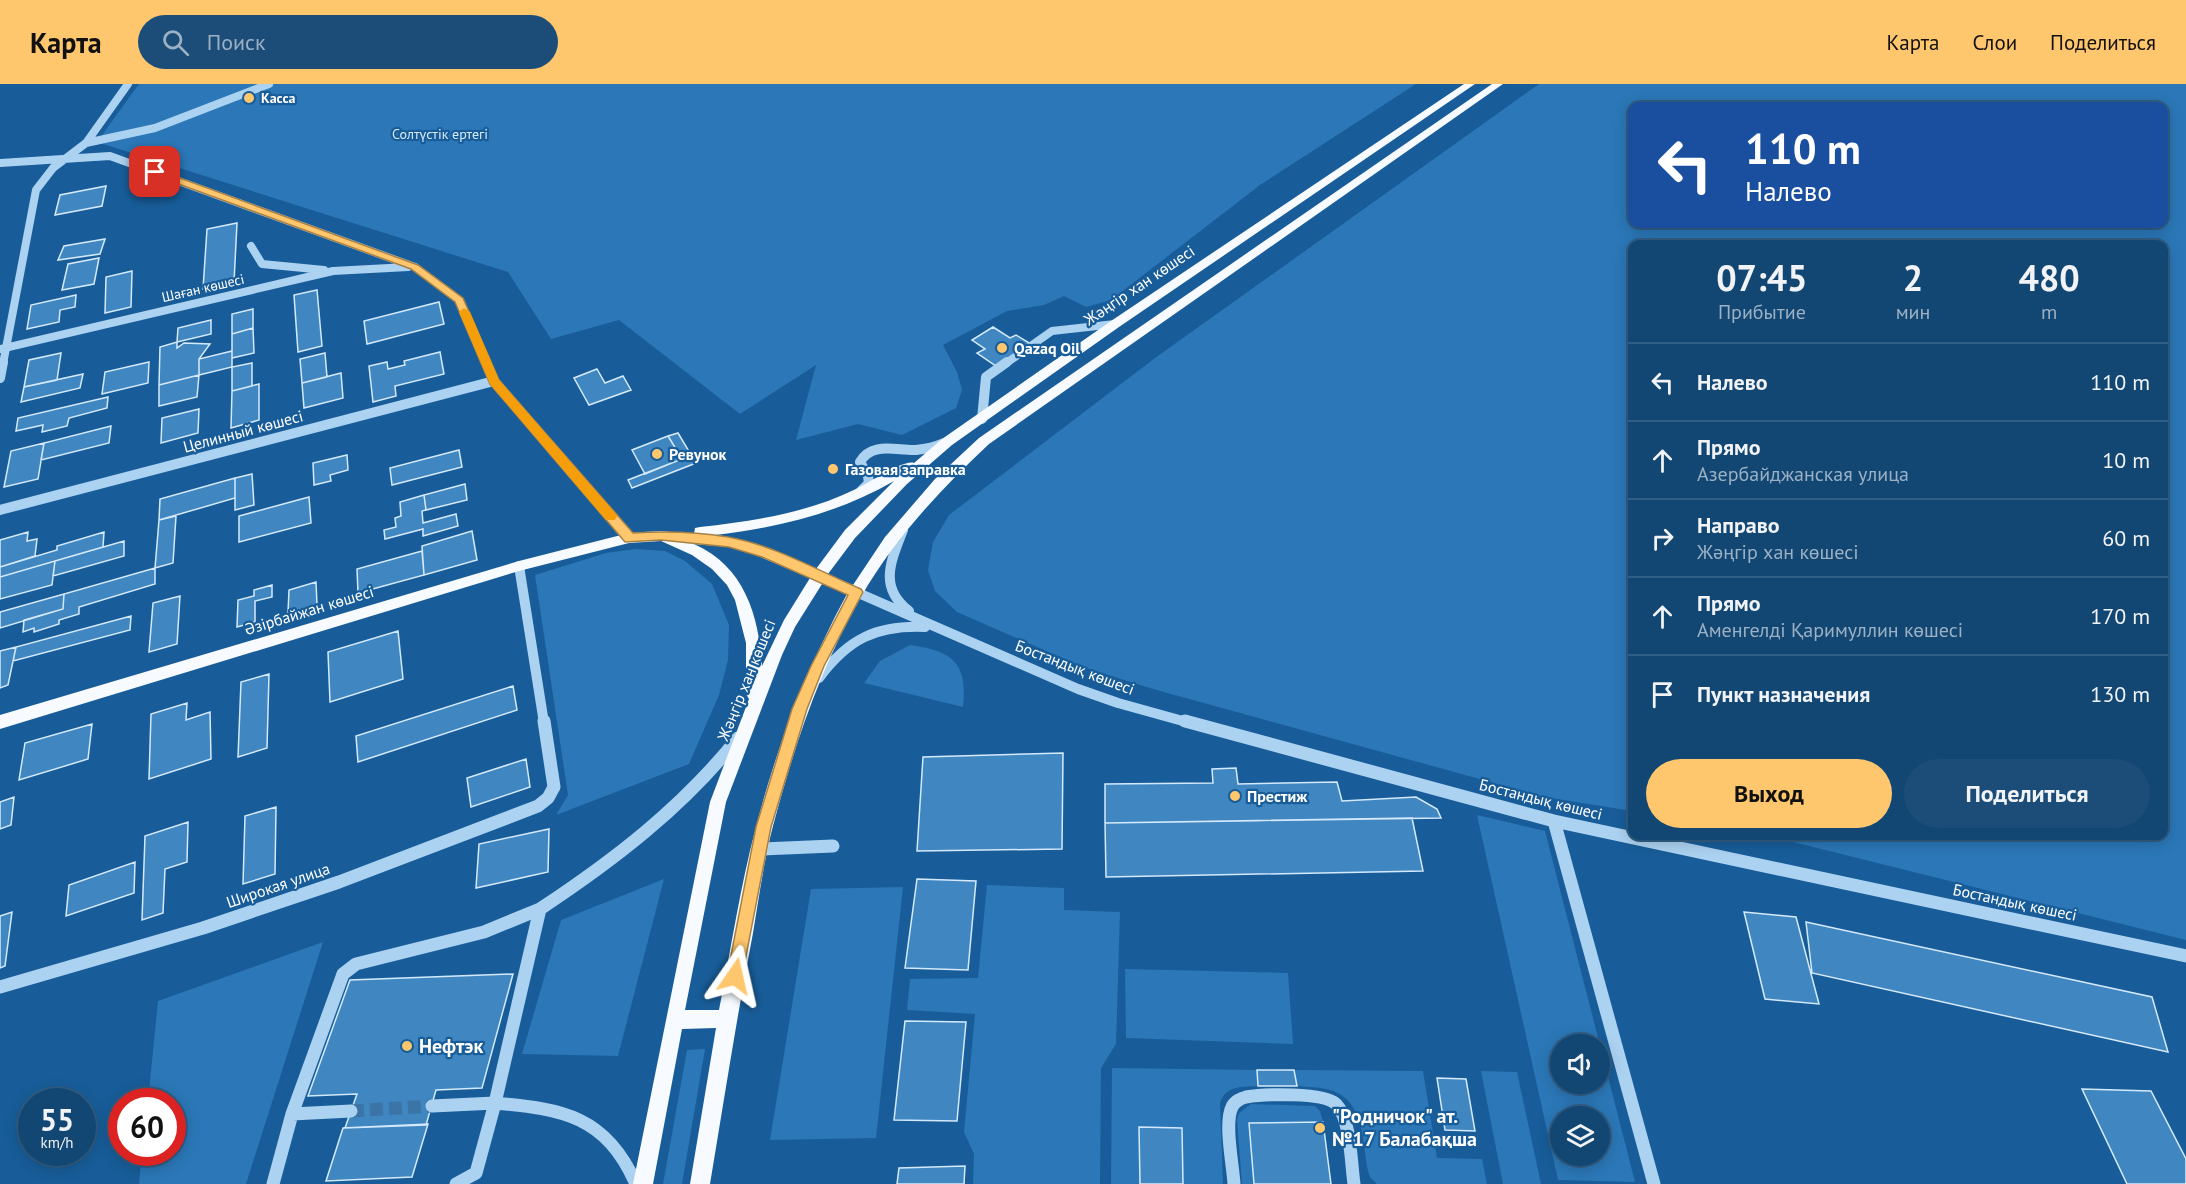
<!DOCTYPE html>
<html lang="ru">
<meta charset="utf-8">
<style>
body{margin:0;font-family:"PT Sans",sans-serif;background:#1b4d78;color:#f1f3f6;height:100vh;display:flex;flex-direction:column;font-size:22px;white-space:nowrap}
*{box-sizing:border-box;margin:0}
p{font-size:20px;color:#9cb1c4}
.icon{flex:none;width:33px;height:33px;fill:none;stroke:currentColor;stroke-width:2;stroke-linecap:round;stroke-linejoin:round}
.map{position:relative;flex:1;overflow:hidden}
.sheet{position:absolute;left:1628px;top:156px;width:540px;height:600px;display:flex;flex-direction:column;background:#124673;border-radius:12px;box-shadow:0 3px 15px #0003,0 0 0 2px #315e85}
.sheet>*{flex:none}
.banner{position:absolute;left:1628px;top:18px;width:540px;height:126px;border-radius:12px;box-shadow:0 3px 15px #0003,0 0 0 2px #315e85;background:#1a4fa0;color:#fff;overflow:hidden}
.controls{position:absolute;left:1550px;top:950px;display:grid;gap:12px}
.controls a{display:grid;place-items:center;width:60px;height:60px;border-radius:50%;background:#124673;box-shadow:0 3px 15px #0003,0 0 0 2px #315e85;font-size:30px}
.speed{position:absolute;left:18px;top:1004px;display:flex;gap:12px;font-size:30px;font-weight:700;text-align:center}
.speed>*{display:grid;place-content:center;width:78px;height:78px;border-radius:50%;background:#124673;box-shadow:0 3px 15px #0003,0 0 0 2px #315e85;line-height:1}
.speed small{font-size:15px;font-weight:400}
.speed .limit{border:9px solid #d22;background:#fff;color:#111}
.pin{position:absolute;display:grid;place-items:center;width:51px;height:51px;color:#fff;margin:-26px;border-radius:12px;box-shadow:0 3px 9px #0006}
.me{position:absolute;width:66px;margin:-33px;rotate:11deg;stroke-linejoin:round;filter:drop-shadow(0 0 4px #0008)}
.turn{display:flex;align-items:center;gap:21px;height:126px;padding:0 18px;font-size:27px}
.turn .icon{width:78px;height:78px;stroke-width:2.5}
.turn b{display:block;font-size:42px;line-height:51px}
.eta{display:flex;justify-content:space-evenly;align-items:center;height:102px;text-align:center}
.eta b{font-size:36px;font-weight:600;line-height:42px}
.primary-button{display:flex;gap:12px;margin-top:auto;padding:12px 18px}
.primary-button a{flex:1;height:69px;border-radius:36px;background:#ffc76d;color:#111;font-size:24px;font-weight:600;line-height:69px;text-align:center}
.primary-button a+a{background:#1b4d78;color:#f1f3f6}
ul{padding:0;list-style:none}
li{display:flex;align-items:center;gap:18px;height:78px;padding:0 18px;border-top:2px solid #315e85}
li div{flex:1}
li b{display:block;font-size:22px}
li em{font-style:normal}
header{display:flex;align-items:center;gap:36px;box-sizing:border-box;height:84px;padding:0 30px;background:#ffc76d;color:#111}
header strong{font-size:28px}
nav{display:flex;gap:33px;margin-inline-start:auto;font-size:21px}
.search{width:420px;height:54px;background:#1b4d78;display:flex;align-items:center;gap:15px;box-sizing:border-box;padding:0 21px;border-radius:33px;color:#9cb1c4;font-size:22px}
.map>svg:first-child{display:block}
.green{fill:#2b77b7;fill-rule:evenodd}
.building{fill:#4086c0;stroke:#d4eafc;stroke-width:1.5}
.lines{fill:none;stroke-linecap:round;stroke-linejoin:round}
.minor-tunnel{stroke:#3b75a8;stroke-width:13;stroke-dasharray:13 6;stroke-linecap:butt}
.minor-far2{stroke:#acd2f1;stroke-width:8}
.minor-far1{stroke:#acd2f1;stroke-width:10}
.minor{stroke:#acd2f1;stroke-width:13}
.major{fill:#f7fbff;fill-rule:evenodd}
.route{fill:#ffc76d;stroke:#a68147;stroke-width:1.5}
.slow{fill:#f59e0b}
.poi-dot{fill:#ffc76d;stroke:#185d99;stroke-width:2}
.labels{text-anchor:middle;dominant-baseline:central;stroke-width:4.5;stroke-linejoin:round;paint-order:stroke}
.far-poi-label{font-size:14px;font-weight:bold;fill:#fff;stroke:#185d99;text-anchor:start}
.far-park-label{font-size:14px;fill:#d4eafc;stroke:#185d99}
.far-street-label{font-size:14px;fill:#fff;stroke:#185d99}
.street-label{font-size:16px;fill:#fff;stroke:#185d99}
.poi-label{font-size:16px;font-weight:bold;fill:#fff;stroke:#185d99;text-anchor:start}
.near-poi-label{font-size:20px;font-weight:bold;fill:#fff;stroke:#185d99;text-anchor:start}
</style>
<header>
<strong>Карта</strong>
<div class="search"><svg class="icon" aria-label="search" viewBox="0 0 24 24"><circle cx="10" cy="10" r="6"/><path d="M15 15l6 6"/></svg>Поиск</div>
<nav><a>Карта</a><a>Слои</a><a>Поделиться</a></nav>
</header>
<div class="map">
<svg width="2186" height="1100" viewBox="0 0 2186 1100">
<rect width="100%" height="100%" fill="#185d99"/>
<path class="green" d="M139,0H1416L1260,101L1111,216L1086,223L1064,212L1044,221L1007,227L943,261L957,288L962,306L956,324L902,351L858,340L796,356L816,281L740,330L619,236L551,255L508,188L97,58Z
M1539,0H2186V856L1769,752H2163V160H1632V727L1545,713L1153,605L1083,583L957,528L935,507L928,486L933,458L949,431L1155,274ZM1632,22H2163V140H1632Z
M636,465L665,467L685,477L712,500L729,541L728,576L719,611L689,680L556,731L568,711L535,491L606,469Z
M910,561C952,567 968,578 963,623L864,599L880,577Z
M1477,731L1545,747L1635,1098L1558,1096ZM1560,960H1599V999H1560ZM1560,1032H1599V1071H1560Z
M664,795L618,972L522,970L561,836Z
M987,801L1064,804V826L1120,828L1116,960L1101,984L1100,1100H973L974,1070L964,1048L975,930L907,926L910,895L978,894Z
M903,803L876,1054L770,1056L811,805Z
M323,858L246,1100H139L142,1068H172V1017H148L158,917Z
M1125,885L1288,889L1293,960L1126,954Z
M705,965L682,1100H663L687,966Z
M1112,984L1257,986L1258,1002C1242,1003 1226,1001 1220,1019L1223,1100H1111Z
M1294,986L1423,987L1437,1074L1482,1075L1487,1100H1377L1370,1093L1368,1087C1362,1058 1365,1016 1330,1006C1320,1003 1308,1003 1297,1002Z
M1481,987L1517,988L1541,1100H1503Z
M1251,1020L1315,1022L1320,1027L1323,1038L1249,1039L1254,1100H1242L1237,1036L1239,1029Z"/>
<path class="building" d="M106,102L102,122L55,131L60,111Z
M237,139L234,198L203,205L207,145Z
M105,155L100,170L58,176L64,162Z
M99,174L94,200L62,206L68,180Z
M132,187L131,223L105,229L106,193Z
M317,206L322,262L298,268L294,211Z
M76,211L75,223L60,226L59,238L27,245L31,221Z
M439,218L444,240L367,260L364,237Z
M253,225V244L232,250V230Z
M211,236V250L177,258L178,244Z
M993,243L1010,254L1016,251L1031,260L996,282L977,269L985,265L972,256Z
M253,244L254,269L232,274V250Z
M177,258V264L184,259L210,260L199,275V291L159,301L160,263Z
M232,267V283L199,291V275Z
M440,268L444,290L395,302L396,312L373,318L369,282L387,278L388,285L405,281L404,277Z
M61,269L57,296L24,303L29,276Z
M325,269L327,293L302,299L300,275Z
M149,278L148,299L102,310L105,288Z
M252,279V302L232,307V283Z
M597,285L605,299L623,292L631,306L589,321L574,294Z
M341,289L343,314L304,324L302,299Z
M83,290L80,304L21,318L24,303Z
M199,291L197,313L159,322V301Z
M259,300V336L231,344L232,307Z
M108,313L107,324L69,334L67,342L42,348L43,341L16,347L18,334Z
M199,325L198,349L161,359L162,334Z
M111,342L109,359L41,376L44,359Z
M678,349L696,379L632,404L628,396L682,375L668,352Z
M668,352L682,375L645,390L632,366Z
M44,359L38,395L4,403L11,367Z
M459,366L462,383L392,401L390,384Z
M347,371L348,386L330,391L331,397L314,401L313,379Z
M252,390L254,421L235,426V394Z
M235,394V414L159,436L160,415Z
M465,400L467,416L426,426L424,411Z
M424,411L426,426L422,427L423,439L456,430L458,442L423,452V445L385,455L384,446L396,443L395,434L401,432L400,418Z
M309,413L311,439L239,458V432Z
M176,432L173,479L155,484L159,436Z
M472,447L477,476L424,491L422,462Z
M28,448L27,457L37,455L35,472L0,483V456Z
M104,448L103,463L0,493V483L57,466V462Z
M124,457V472L53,492L55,477Z
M422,467L424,491L358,509L357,485Z
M55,477L52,501L0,515V493Z
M155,484V500L79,523V530L59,536V540L34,548V544L23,548L24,536L63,525L64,510Z
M316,498L317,521L288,529L289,506Z
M272,501V513L255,517V538L237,543L238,516L254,512V506Z
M64,510L63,525L0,544V528Z
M180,512L177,560L149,568L153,519Z
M131,532L130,546L13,577L16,563Z
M398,547L403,595L330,618L328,568Z
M16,563L8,601L0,604V567Z
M269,590L267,664L238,673L241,598Z
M513,602L517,626L358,678L356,652Z
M187,619L186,636L210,628L211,675L149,695L151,630Z
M92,640L88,675L19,696L25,659Z
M1063,669L1062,765L917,767L923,673Z
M526,675L530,703L471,723L467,694Z
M1236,684L1238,700L1337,698L1342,717L1416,713L1437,725L1441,734L1105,739V700L1213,699L1212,685Z
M14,713L11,741L0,745V718Z
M276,723L275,790L243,800L245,732Z
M1412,734L1423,787L1106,793L1105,739Z
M188,738L187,778L165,785L163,829L142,836L145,752Z
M549,745L548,788L476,804L479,760Z
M135,778L134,809L66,832L69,801Z
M917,795L976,797L968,886L905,884Z
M12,828L5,882L0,884V832Z
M1744,828L1796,833L1819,920L1765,915Z
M1806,838L2152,913L2168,968L1812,889Z
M513,890L482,1004L436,1006L426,1041L345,1044L357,1010L308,1012L350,896Z
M905,937L966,938L957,1037L894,1036Z
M1257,986H1294L1297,1002H1258Z
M1437,994L1466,995L1475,1047L1445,1046Z
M2082,1005L2151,1007L2186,1075V1100H2127Z
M1323,1038L1331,1100H1254L1249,1039Z
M428,1040L412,1093L326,1097L343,1044Z
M1139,1043L1182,1044L1183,1100H1140Z
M965,1082L964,1100H897L899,1084Z"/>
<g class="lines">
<path class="minor-tunnel" d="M351,1027L432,1022"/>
<path class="minor-far2" d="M86,59L155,44L269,0
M0,79L110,72L415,183L459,216L486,280
M251,162L262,180L324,186
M0,265L333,187L408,183
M3,280L36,106L53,84L86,59L128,0
M1005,280L1052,247L1115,240"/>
<path class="minor-far1" d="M486,278L494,297L629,454
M0,294L3,278
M982,335L986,293L1007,278
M861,407L869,399L868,392L860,378C872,357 897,367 916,366C926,365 935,363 944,359
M0,426L494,297
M903,446C891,477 878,503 909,527
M519,482L544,639
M856,508L1078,605L1118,619L1190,639
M819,594C848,555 876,541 925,543"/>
<path class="minor" d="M1185,637L1554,737L2186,872
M1554,737L1654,1100
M760,765L833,762
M0,903L203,844L339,798L538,722L548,714L554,703L544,637
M432,1022L495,1019L476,1089L456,1100
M292,1030L351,1027
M273,1100L292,1030L343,890L356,880L484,848L540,825
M636,1100C606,1032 563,1025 495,1019L540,825C614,776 682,724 738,654
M1234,1100C1233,1081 1224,1039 1232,1023C1234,1018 1241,1014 1246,1013C1264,1010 1324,1008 1336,1020C1351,1035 1351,1080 1354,1100"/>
<path class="major" d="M1464,0H1475L1119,243L952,361L907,400L855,454L828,490L853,501L885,453L935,395L979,354L1492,0H1503L989,360C940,406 894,455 861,513C820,584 794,663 773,742C764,776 759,813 753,849C737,932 724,1016 710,1100H690L716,944L682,945L653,1100H633L710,718L749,615L746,610V559L735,516L727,501L712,485L692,471L661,457L629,459L519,487L0,645V631L519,477L629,449L661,447L694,450L695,444L700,443C754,437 807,429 856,405C869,399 904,375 914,379L942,355L1111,237ZM894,397L845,446L816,485C783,471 751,455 715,451C777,444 839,429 894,397ZM694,460L730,463L751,469L810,494L784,536L762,582C759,531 744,482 694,460ZM822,500L847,510C807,584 777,661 756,743C740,803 731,865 719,926H685L726,718L782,571L795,543Z"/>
</g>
<path class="route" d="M151,86H158L418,181L463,214L499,296L633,449C664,447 697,448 728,453C774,461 819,487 861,505L863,508L824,582L807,625L771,743L741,898L735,900L730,898L727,892L756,743L792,625L811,582L848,511L762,473L729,463L661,456L625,458L490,300L455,218L411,185L151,90Z"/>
<path class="slow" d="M464,224L470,228L499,296L615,429L617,432L615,436H606L490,300L459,228Z"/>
<g class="poi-dot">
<circle cx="249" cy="14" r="6"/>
<circle cx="1002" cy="264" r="6"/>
<circle cx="657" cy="370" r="6"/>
<circle cx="833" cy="385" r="6"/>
<circle cx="1235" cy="712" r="6"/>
<circle cx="407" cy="962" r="6"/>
<circle cx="1320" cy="1044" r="6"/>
</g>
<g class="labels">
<g class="far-poi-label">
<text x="261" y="14">Касса</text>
</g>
<g class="far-park-label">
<text x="440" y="50">Солтүстік ертегі</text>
</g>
<g class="far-street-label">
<text transform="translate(203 204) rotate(-13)">Шаған көшесі</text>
</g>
<g class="street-label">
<text transform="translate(1139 201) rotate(-34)">Жәңгір хан көшесі</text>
<text transform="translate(243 347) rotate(-15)">Целинный көшесі</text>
<text transform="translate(309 526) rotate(-17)">Әзірбайжан көшесі</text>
<text transform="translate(1075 583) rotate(21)">Бостандық көшесі</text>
<text transform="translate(746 596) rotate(-68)">Жәңгір хан көшесі</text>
<text transform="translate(1541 715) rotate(14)">Бостандық көшесі</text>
<text transform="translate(278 801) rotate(-19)">Широкая улица</text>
<text transform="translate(2015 818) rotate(12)">Бостандық көшесі</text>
</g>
<g class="poi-label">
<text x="1014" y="264">Qazaq Oil</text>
<text x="669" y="370">Ревунок</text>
<text x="845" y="385">Газовая заправка</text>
<text x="1247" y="712">Престиж</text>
</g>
<g class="near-poi-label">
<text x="419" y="962">Нефтэк</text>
<text x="1332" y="1032">"Родничок" ат.<tspan x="1332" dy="23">№17 Балабақша</tspan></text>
</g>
</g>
</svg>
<div class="controls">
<a><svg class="icon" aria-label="sound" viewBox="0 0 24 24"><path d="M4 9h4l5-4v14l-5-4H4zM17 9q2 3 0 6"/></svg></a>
<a><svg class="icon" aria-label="layers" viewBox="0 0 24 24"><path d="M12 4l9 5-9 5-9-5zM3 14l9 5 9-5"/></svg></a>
</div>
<div class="speed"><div>55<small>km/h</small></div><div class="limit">60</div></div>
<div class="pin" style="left:155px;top:88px;background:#d93025"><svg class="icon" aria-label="arrive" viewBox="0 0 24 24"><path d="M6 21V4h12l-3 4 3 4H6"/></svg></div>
<svg class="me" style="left:735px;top:892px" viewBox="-20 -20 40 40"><path d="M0-17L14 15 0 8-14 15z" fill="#ffc76d" stroke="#fff" stroke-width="4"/></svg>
<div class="banner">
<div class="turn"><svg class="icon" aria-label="left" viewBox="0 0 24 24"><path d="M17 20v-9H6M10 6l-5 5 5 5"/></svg><div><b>110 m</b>Налево</div></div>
</div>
<section class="sheet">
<div class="eta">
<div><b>07:45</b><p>Прибытие</p></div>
<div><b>2</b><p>мин</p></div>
<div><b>480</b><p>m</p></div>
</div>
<ul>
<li><svg class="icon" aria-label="left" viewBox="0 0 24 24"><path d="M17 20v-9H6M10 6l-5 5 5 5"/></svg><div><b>Налево</b></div><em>110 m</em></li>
<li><svg class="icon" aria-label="ahead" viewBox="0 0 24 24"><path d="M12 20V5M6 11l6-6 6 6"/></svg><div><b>Прямо</b><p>Азербайджанская улица</p></div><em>10 m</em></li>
<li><svg class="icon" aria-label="right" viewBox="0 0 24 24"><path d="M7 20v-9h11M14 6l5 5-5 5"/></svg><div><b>Направо</b><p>Жәңгір хан көшесі</p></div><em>60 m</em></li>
<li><svg class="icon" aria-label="ahead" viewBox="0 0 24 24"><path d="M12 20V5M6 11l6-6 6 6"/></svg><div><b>Прямо</b><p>Аменгелді Қаримуллин көшесі</p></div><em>170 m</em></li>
<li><svg class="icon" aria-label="arrive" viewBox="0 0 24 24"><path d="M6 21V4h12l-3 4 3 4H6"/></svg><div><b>Пункт назначения</b></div><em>130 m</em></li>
</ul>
<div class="primary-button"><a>Выход</a><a>Поделиться</a></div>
</section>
</div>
